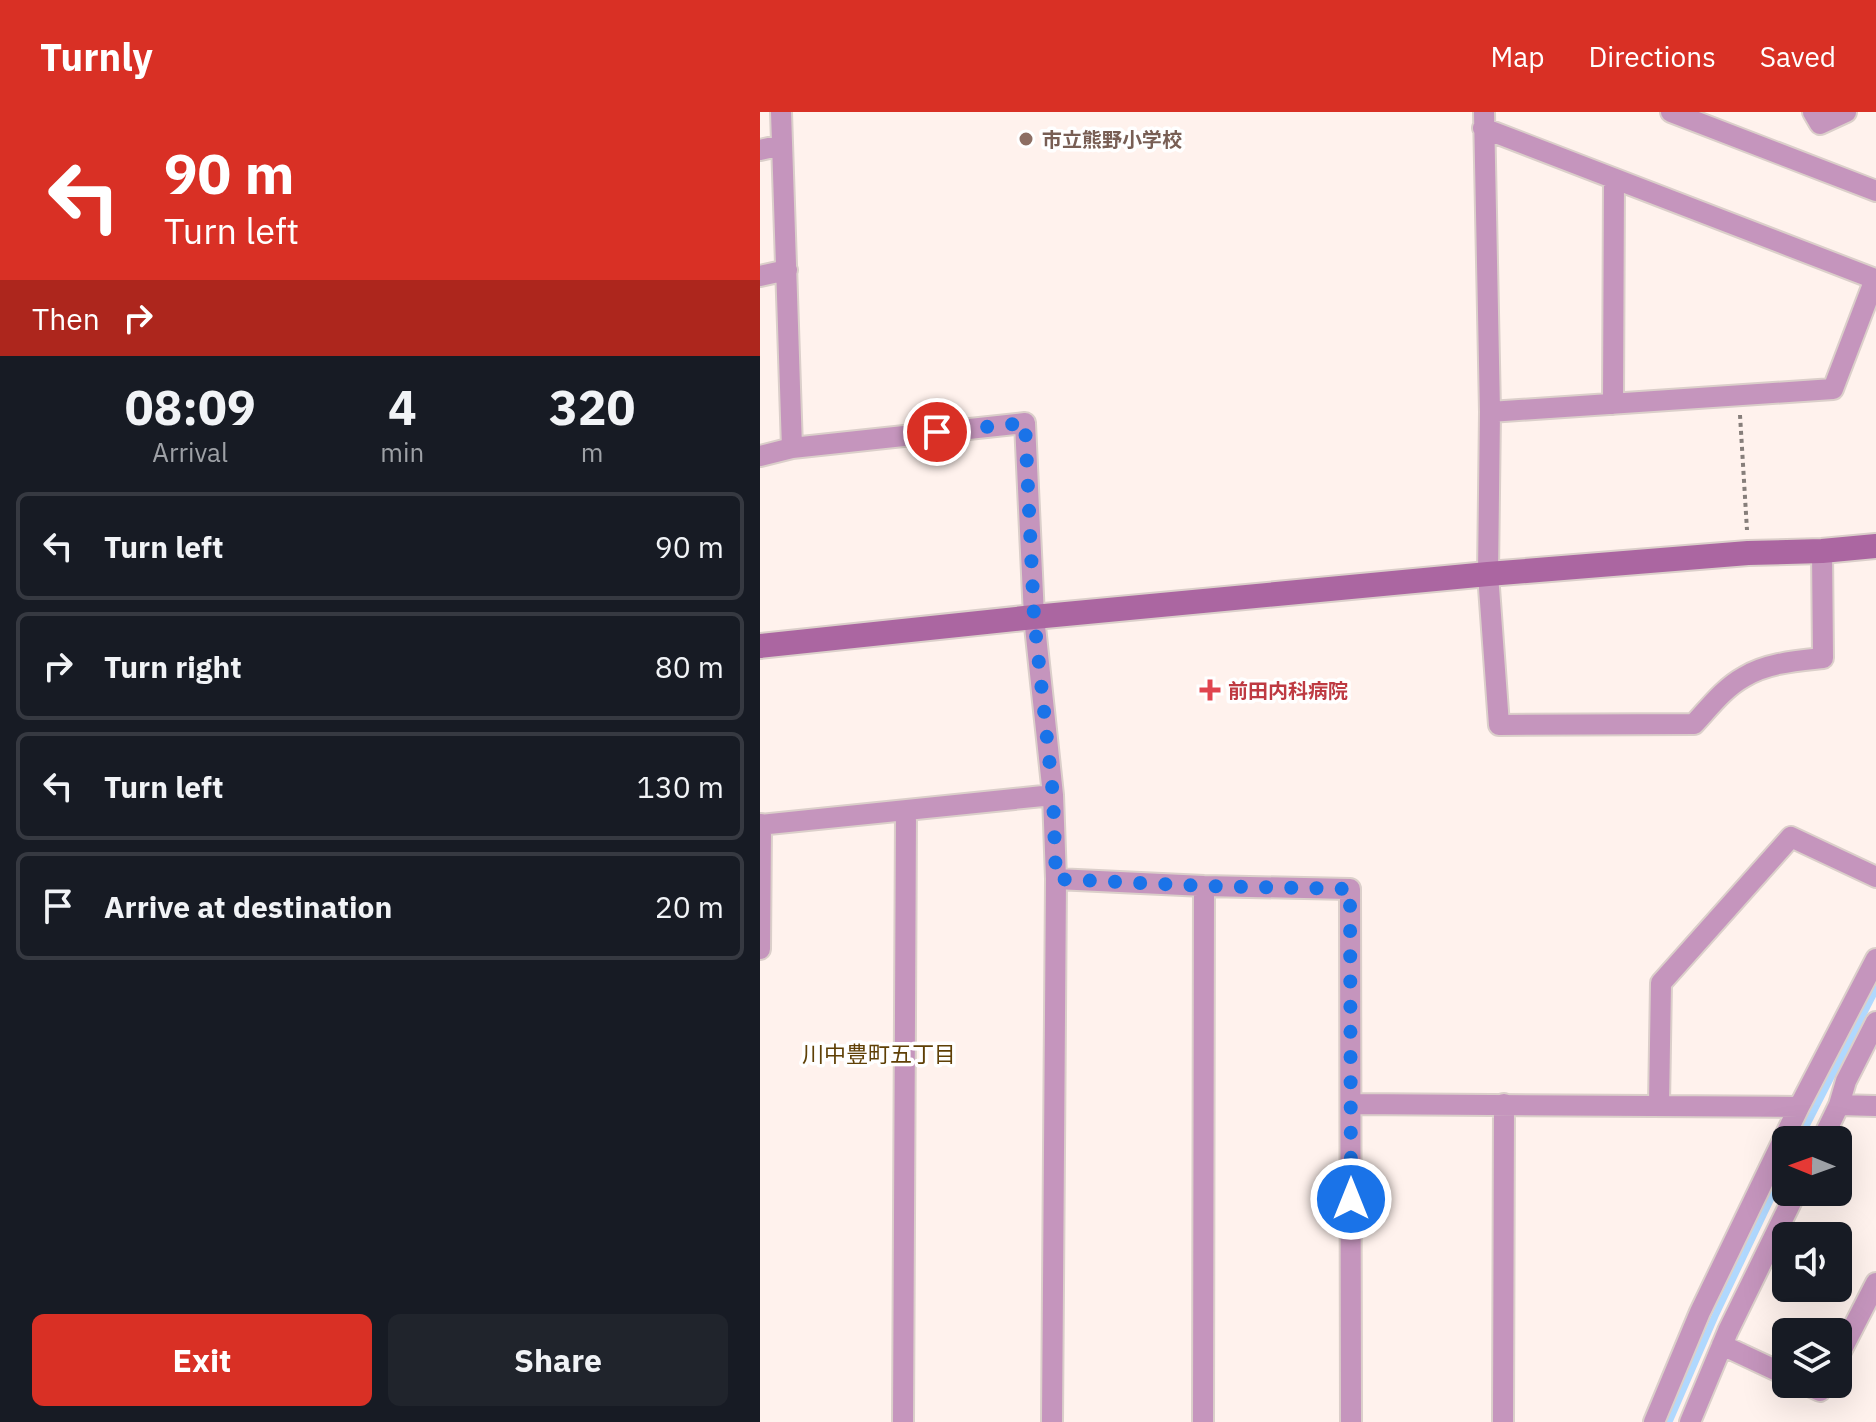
<!DOCTYPE html>
<meta charset="utf-8">
<style>
body{margin:0;font-family:"IBM Plex Sans","Noto Sans JP",sans-serif;background:#20242c;color:#f1f3f6;height:100vh;display:flex;flex-direction:column;font-size:30px;white-space:nowrap}
*{box-sizing:border-box;margin:0}
p{font-size:26px;color:#9ea1a6}
.icon{flex:none;width:44px;height:44px;fill:none;stroke:currentColor;stroke-width:2;stroke-linecap:round;stroke-linejoin:round}
.map{position:relative;flex:1;overflow:hidden}
.panel{display:flex;flex-direction:column;background:#171b24;width:760px}
.panel>*{flex:none}
.top-card{background:#d93025;color:#fff;overflow:hidden}
.needle{width:52px;rotate:271deg}
.tools{position:absolute;left:1012px;top:1014px;display:grid;gap:16px}
.tools a{display:grid;place-items:center;width:80px;height:80px;border-radius:12px;background:#171b24;box-shadow:0 8px 32px #0002;font-size:40px}
.pin{position:absolute;display:grid;place-items:center;width:68px;height:68px;color:#fff;margin:-34px;border:4px solid #fff;border-radius:50%;box-shadow:0 2px 8px #0007}
.me{position:absolute;width:88px;margin:-44px;rotate:0deg;stroke-linejoin:round;filter:drop-shadow(0 0 6px #0008)}
.turn{display:flex;align-items:center;gap:28px;height:168px;padding:0 32px;font-size:36px}
.turn .icon{width:104px;height:104px;stroke-width:2.5}
.turn b{display:block;font-size:56px;line-height:68px}
.then{display:flex;align-items:center;height:76px;padding:0 32px;background:#0003;gap:16px;font-size:30px}
.eta{display:flex;justify-content:space-evenly;align-items:center;height:136px;text-align:center}
.eta b{font-size:48px;font-weight:800;line-height:56px}
.primary-button{display:flex;gap:16px;margin-top:auto;padding:16px 32px}
.primary-button a{flex:1;height:92px;border-radius:12px;background:#d93025;color:#fff;font-size:32px;font-weight:800;line-height:92px;text-align:center}
.primary-button a+a{background:#20242c;color:#f1f3f6}
ul{padding:0;list-style:none}
li{display:flex;align-items:center;gap:24px;height:108px;margin:0 16px 12px;padding:0 16px;border:4px solid #363941;border-radius:12px}
li div{flex:1}
li b{display:block;font-size:30px}
li em{font-style:normal}
header{display:flex;align-items:center;gap:48px;box-sizing:border-box;height:112px;padding:0 40px;background:#d93025;color:#fff}
header strong{font-size:38px}
nav{display:flex;gap:44px;margin-inline-start:auto;font-size:28px}
main{display:flex;flex:1;min-height:0}
.map>svg:first-child{display:block}
.lines{fill:none;stroke-linecap:round;stroke-linejoin:round}
.stream{stroke:#b0d8fe;stroke-width:7}
.street-casing{stroke:#dbcfca;stroke-width:24}
.secondary-casing{stroke:#dbcfca;stroke-width:28}
.path{stroke:#867e7a;stroke-width:4;stroke-dasharray:4 4;stroke-linecap:butt}
.street{stroke:#c595bd;stroke-width:20}
.secondary{stroke:#ab66a1;stroke-width:24}
.route{stroke:#1a73e8;stroke-width:14;stroke-dasharray:0 25.2}
.education-dot{fill:#8d6e63;stroke:#fff;stroke-width:3}
.health-dot{fill:#e0444e;stroke:#fff;stroke-width:3}
.labels{text-anchor:middle;dominant-baseline:central;stroke-width:7;stroke-linejoin:round;paint-order:stroke}
.education-label{font-size:20px;font-weight:bold;fill:#785e54;stroke:#fff;text-anchor:start}
.health-label{font-size:20px;font-weight:bold;fill:#be3a42;stroke:#fff;text-anchor:start}
.neighbourhood-label{font-size:22px;fill:#5f4006;stroke:#fff}
</style>
<header>
<strong>Turnly</strong>
<nav><a>Map</a><a>Directions</a><a>Saved</a></nav>
</header>
<main>
<section class="panel">
<div class="top-card">
<div class="turn"><svg class="icon" aria-label="left" viewBox="0 0 24 24"><path d="M17 20v-9H6M10 6l-5 5 5 5"/></svg><div><b>90 m</b>Turn left</div></div>
<div class="then">Then<svg class="icon" aria-label="right" viewBox="0 0 24 24"><path d="M7 20v-9h11M14 6l5 5-5 5"/></svg></div>
</div>
<div class="eta">
<div><b>08:09</b><p>Arrival</p></div>
<div><b>4</b><p>min</p></div>
<div><b>320</b><p>m</p></div>
</div>
<ul>
<li><svg class="icon" aria-label="left" viewBox="0 0 24 24"><path d="M17 20v-9H6M10 6l-5 5 5 5"/></svg><div><b>Turn left</b></div><em>90 m</em></li>
<li><svg class="icon" aria-label="right" viewBox="0 0 24 24"><path d="M7 20v-9h11M14 6l5 5-5 5"/></svg><div><b>Turn right</b></div><em>80 m</em></li>
<li><svg class="icon" aria-label="left" viewBox="0 0 24 24"><path d="M17 20v-9H6M10 6l-5 5 5 5"/></svg><div><b>Turn left</b></div><em>130 m</em></li>
<li><svg class="icon" aria-label="arrive" viewBox="0 0 24 24"><path d="M6 21V4h12l-3 4 3 4H6"/></svg><div><b>Arrive at destination</b></div><em>20 m</em></li>
</ul>
<div class="primary-button"><a>Exit</a><a>Share</a></div>
</section>
<div class="map">
<svg width="1116" height="1310" viewBox="0 0 1116 1310">
<rect width="100%" height="100%" fill="#fff2ed"/>
<g class="lines">
<path class="stream" d="M1039,1028L1116,877
M909,1310L955,1204L1026,1055"/>
<g class="street-casing">
<path id="street" d="M21,0L32,336
M724,0L730,300L728,462L739,613L934,612C949,596 964,576 984,565C1007,551 1036,549 1063,546L1062,439
M911,0L1116,79
M1053,0L1060,12L1086,0
M723,16L1115,167L1073,277L730,300
M0,38L22,33
M0,164L27,158
M853,292L854,67
M0,344L32,336L265,311L274,505L293,683L296,767L292,1310
M0,713L293,683
M296,767L444,774L590,777L591,1310
M0,837L1,712
M591,992L1039,995
M899,993L901,871L1031,725L1116,765
M1079,993L1116,994
M1062,1028L1079,993L1086,969L1116,910
M962,1233L1026,1263
M1078,1245L1116,1171
M1045,1272L1060,1279L1064,1272
M143,1310L146,699
M443,1310L444,774
M743,1310L744,992
M894,1310L940,1200L1039,995L1116,847
M930,1310L968,1219L1036,1080"/>
</g>
<g class="secondary-casing">
<path id="secondary" d="M0,534L274,505L728,462L988,441L1062,439L1116,434"/>
</g>
<path class="path" d="M980,303L987,418"/>
<use href="#street" class="street"/>
<use href="#secondary" class="secondary"/>
</g>
<g class="lines">
<path class="route" d="M177,320L265,311L274,505L293,683L296,767L444,774L590,777L591,1087"/>
</g>
<circle class="education-dot" cx="266" cy="27" r="8"/>
<path class="health-dot" d="M446 566h8v8h8v8h-8v8h-8v-8h-8v-8h8z"/>
<g class="labels">
<g class="education-label">
<text x="282" y="27">市立熊野小学校</text>
</g>
<g class="health-label">
<text x="468" y="578">前田内科病院</text>
</g>
<g class="neighbourhood-label">
<text x="119" y="941">川中豊町五丁目</text>
</g>
</g>
</svg>
<div class="tools">
<a><svg class="needle" viewBox="-14 -14 28 28"><path d="M0-13l5 13h-10z" fill="#e53935"/><path d="M0 13l5-13h-10z" fill="#9ea1a6"/></svg></a>
<a><svg class="icon" aria-label="sound" viewBox="0 0 24 24"><path d="M4 9h4l5-4v14l-5-4H4zM17 9q2 3 0 6"/></svg></a>
<a><svg class="icon" aria-label="layers" viewBox="0 0 24 24"><path d="M12 4l9 5-9 5-9-5zM3 14l9 5 9-5"/></svg></a>
</div>
<div class="pin" style="left:177px;top:320px;background:#d93025"><svg class="icon" aria-label="arrive" viewBox="0 0 24 24"><path d="M6 21V4h12l-3 4 3 4H6"/></svg></div>
<svg class="me" style="left:591px;top:1087px" viewBox="-20 -20 40 40"><circle r="17" fill="#1a73e8" stroke="#fff" stroke-width="3"/><path d="M0-11L8 9 0 5-8 9z" fill="#fff"/></svg>
</div>
</main>
